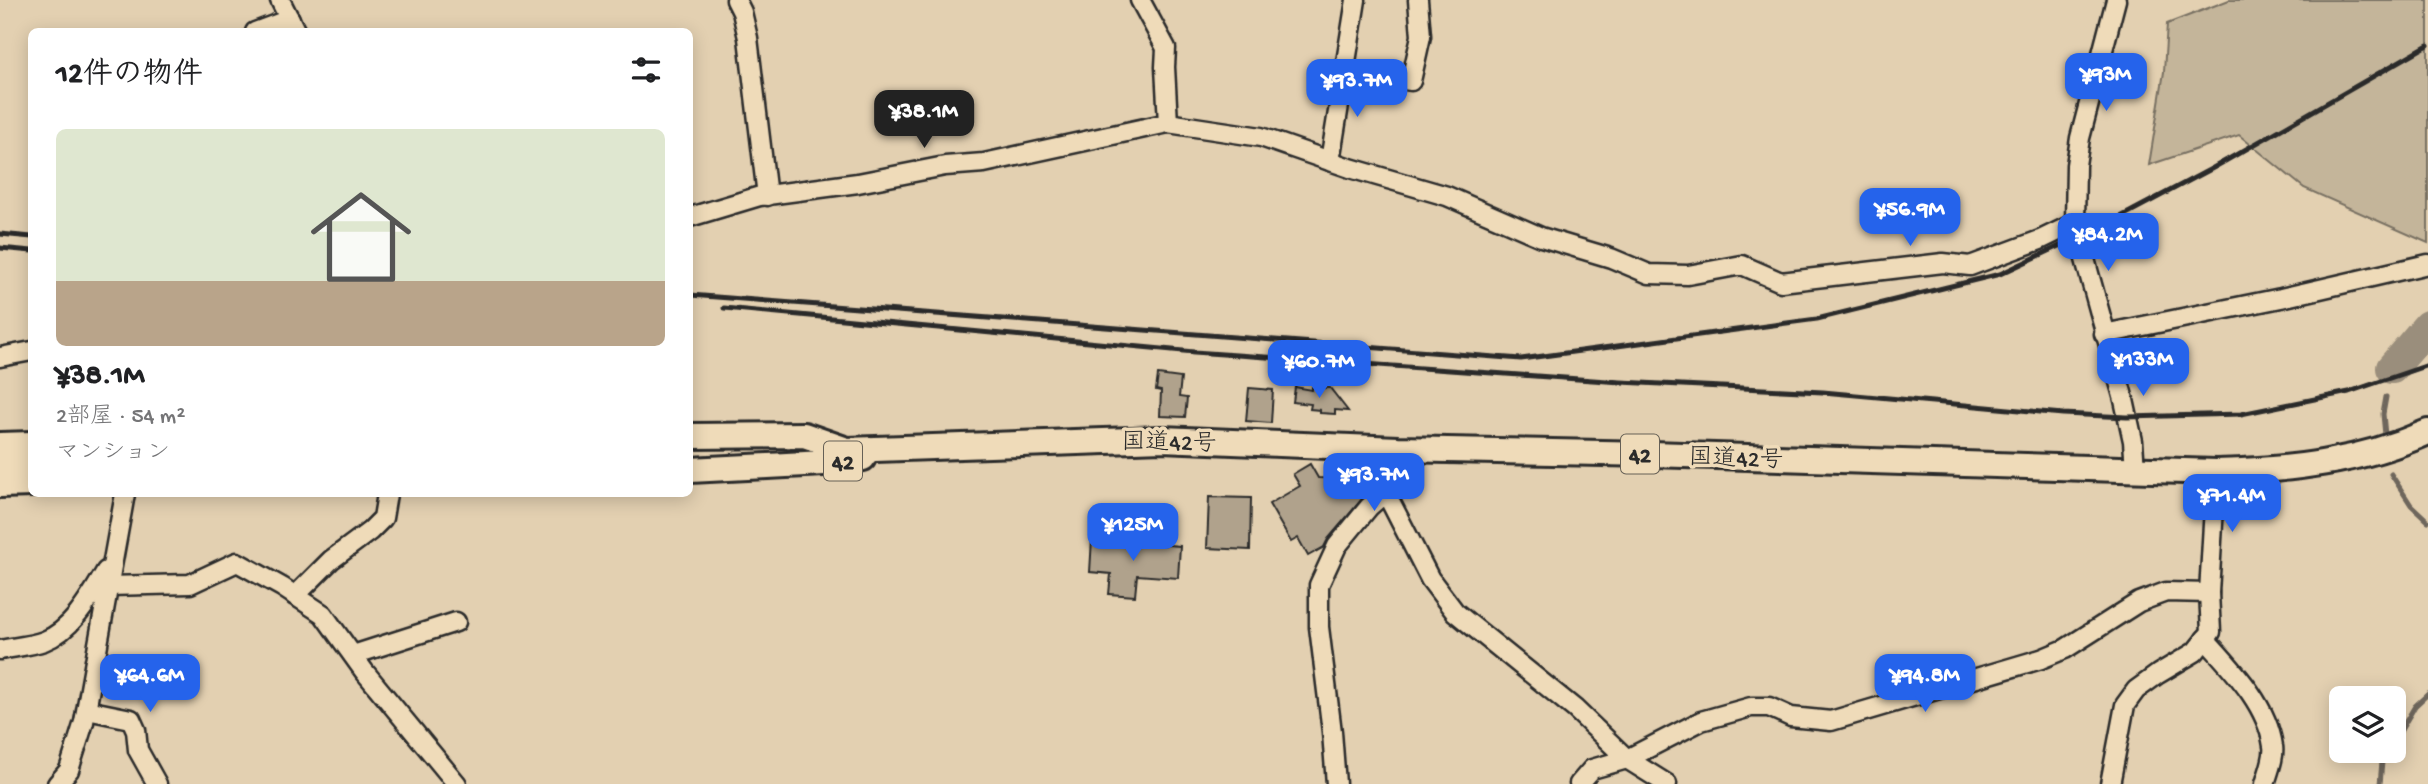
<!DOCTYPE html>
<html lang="ja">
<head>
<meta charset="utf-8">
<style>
  :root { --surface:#fff; --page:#f6f6f6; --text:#202124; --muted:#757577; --line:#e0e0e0; --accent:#2563eb }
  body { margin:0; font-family:"Gochi Hand","Klee One",sans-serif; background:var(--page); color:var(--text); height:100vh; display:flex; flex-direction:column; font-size:26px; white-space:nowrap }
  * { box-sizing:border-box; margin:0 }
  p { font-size:23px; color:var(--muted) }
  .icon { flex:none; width:38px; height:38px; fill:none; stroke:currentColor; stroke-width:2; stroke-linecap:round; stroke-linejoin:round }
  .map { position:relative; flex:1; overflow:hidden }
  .side { position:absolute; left:28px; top:28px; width:665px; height:469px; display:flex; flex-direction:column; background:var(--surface); border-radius:10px; box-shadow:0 4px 18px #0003 }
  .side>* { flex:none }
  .tools { position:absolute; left:2329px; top:686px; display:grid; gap:14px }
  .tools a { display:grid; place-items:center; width:77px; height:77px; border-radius:10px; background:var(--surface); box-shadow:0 4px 18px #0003; font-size:35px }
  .price { position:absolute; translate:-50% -60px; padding:0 16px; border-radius:14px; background:var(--accent); color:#fff; font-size:23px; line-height:46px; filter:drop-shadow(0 2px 4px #0008) }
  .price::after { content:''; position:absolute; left:50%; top:42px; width:21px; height:16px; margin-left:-10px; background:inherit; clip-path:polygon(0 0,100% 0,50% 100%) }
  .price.on { background:#222; color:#fff }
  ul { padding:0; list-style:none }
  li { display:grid; align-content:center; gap:14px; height:371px; padding:0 28px }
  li+li { border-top:2px solid var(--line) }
  li span { display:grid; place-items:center; height:217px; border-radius:10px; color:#555 }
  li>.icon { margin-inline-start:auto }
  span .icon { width:126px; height:126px; fill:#fffc; stroke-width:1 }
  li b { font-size:30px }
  h2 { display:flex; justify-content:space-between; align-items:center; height:84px; padding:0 28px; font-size:30px }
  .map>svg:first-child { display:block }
  .green { fill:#c4b59a; stroke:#787062; stroke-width:2 }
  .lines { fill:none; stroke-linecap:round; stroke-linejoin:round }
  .stream { stroke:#6e665b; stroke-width:5 }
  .river { stroke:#9a8e7b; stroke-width:32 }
  .building { fill:#b0a28c; stroke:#2b2b2b; stroke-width:2 }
  .minor-casing { stroke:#2b2b2b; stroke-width:23 }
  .highway-casing { stroke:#2b2b2b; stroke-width:30 }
  .minor { stroke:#efdbb9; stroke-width:18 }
  .highway { stroke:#efdbb9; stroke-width:24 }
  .rail { stroke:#2b2b2b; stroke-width:5 }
  .labels { text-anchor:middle; stroke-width:7; stroke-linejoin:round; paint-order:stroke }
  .shield { fill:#efdbb9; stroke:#666056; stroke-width:2 }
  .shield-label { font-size:23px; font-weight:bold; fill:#2b2b2b }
  .street-label { font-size:24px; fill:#2b2b2b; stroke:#efdbb9 }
</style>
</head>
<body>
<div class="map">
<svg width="2428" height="784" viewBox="0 0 2428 784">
  <rect width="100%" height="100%" fill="#e3d0b1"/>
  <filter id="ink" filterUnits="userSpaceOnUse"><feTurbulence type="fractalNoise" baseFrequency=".0143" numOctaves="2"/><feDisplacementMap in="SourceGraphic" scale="14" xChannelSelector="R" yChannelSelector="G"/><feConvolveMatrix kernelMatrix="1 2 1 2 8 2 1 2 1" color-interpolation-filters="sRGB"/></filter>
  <g filter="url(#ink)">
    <path class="green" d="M 2229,0 L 2428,0 L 2428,243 L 2304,188 L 2239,135 L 2149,165 L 2164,72 L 2167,24 Z"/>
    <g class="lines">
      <g class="stream">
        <path d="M 2385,435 L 2383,414 L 2386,397"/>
        <path d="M 2391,474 L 2411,505 L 2428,521"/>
        <path d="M 2394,742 L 2415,706 L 2428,694"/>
        <path d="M 2380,784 L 2382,762 L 2389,751"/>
      </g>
      <path class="river" d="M 2392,368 L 2428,326"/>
    </g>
    <g class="building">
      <path d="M 1158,375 L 1181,378 L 1179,397 L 1187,398 L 1185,417 L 1160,416 L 1161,391 L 1156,390 Z"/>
      <path d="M 1295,387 L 1312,390 L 1312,387 L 1330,388 L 1348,411 L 1335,410 L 1335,414 L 1320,413 L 1320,410 L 1310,409 L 1311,404 L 1293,402 Z"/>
      <path d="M 1249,388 L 1273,390 L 1271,423 L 1246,421 Z"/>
      <path d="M 1310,464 L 1318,478 L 1370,479 L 1369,491 L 1328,539 L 1324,547 L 1308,556 L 1298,538 L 1291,542 L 1269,504 L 1300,486 L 1293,474 Z"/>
      <path d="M 1209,497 L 1251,498 L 1250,550 L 1207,548 Z"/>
      <path d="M 1092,539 L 1180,546 L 1178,578 L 1137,575 L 1135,596 L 1109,594 L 1111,574 L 1090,572 Z"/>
    </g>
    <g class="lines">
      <g class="minor-casing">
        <g id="minor">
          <path d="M 280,0 L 296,32"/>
          <path d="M 736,0 L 742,12 L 748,38 L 767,196"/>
          <path d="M 1140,0 L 1166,48 L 1165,67 L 1168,123"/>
          <path d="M 2116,0 L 2080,138 L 2076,165 L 2075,223 L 2124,400 L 2133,441 L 2135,470"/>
          <path d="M 255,32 L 290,19"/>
          <path d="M 1346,71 L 1411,81 L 1421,36 L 1418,0"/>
          <path d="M 1330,161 L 1356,0"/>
          <path d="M 690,217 L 760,196 L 858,183 L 945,166 L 984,163 L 1168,123 L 1261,137 L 1350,168 L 1447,196 L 1541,237 L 1611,258 L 1649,274 L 1688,275 L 1742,265 L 1781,282 L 1943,263 L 1970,266 L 2040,240 L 2075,223"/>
          <path d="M 2104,334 L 2281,298 L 2428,264"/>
          <path d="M 0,357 L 32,351"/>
          <path d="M 1387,491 L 1389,499 L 1430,579 L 1455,612 L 1575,709 L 1627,759 L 1667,784"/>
          <path d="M 108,586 L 190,584 L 237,562 L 282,587 L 323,614 L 364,671 L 457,784"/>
          <path d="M 295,596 L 331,560 L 370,531 L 383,518 L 387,494"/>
          <path d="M 2205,639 C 2232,669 2267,704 2273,746 C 2275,757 2268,773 2265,784"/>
          <path d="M 0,650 C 14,647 30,646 44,641 C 73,630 91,596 106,571"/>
          <path d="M 353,655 L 456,622"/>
          <path d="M 87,710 L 131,719 L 136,730 L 138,750 L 157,784"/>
          <path d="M 57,784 L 69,770 L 84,722 L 125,494"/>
          <path d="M 1336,784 L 1332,732 L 1319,627 L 1319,585 L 1337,546 L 1369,507 L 1387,491 L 1398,469 L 1398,449"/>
          <path d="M 1579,784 L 1592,769 L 1627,759 L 1701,721 L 1751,707 L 1769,707 L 1791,717 L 1831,721 L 2041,659 L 2065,649 L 2139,602 L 2166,592 L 2209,593"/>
          <path d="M 2110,784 L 2125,705 L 2136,690 L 2158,674 L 2195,652 L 2211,632 L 2209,593 L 2216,472"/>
        </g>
      </g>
      <g class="highway-casing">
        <g id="highway">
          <path d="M 690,436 L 804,435 L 847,450 L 1162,439 L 1398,449 L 1651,454 L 2216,472 C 2290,470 2360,462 2428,432"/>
          <path d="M 0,445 L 32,444"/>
          <path d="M 0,467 L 32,466"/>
          <path d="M 690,470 L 824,463 L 863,458"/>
          <path d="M 0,485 L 32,484"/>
        </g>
      </g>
      <use href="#minor" class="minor"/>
      <use href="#highway" class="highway"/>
      <g class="rail">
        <path d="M 0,234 L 32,237"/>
        <path d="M 0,248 L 32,251"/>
        <path d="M 690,295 L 1521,359 L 1817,319 L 2000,274 L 2113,221 L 2213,168 L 2428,45"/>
        <path d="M 724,308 L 1194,352 L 1621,382 L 1823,392 L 2063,414 L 2127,417 L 2241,414 L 2349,392 L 2428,365"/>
      </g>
    </g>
  </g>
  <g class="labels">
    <g class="shield">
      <rect x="1621" y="434.5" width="38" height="39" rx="5"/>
      <rect x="824" y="441.5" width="38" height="39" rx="5"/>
    </g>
    <g class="shield-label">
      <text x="1640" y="462">42</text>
      <text x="843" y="469">42</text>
    </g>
    <g class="street-label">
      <text transform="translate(1169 441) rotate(1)" y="8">国道42号</text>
      <text transform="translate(1736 457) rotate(2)" y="8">国道42号</text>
    </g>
  </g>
</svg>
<div class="tools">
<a><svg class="icon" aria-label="layers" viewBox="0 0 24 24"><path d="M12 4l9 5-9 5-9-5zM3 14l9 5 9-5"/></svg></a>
</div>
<b class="price" style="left:2106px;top:113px">¥93M</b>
<b class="price" style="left:1357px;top:119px">¥93.7M</b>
<b class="price on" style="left:924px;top:150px">¥38.1M</b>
<b class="price" style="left:1910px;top:248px">¥56.9M</b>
<b class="price" style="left:2108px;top:273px">¥84.2M</b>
<b class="price" style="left:2143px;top:398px">¥133M</b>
<b class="price" style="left:1319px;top:400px">¥60.7M</b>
<b class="price" style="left:1374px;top:513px">¥93.7M</b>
<b class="price" style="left:2232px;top:534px">¥71.4M</b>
<b class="price" style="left:1133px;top:563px">¥125M</b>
<b class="price" style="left:150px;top:714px">¥64.6M</b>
<b class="price" style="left:1925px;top:714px">¥94.8M</b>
<section class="side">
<h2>12件の物件<svg class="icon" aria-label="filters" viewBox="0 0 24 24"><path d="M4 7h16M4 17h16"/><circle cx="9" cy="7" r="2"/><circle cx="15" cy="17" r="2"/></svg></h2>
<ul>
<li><span style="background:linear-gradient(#dfe7d0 70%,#b9a48a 0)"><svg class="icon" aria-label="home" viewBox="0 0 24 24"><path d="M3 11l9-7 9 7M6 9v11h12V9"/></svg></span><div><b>¥38.1M</b><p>2部屋 · 54 m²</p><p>マンション</p></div></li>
</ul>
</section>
</div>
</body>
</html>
